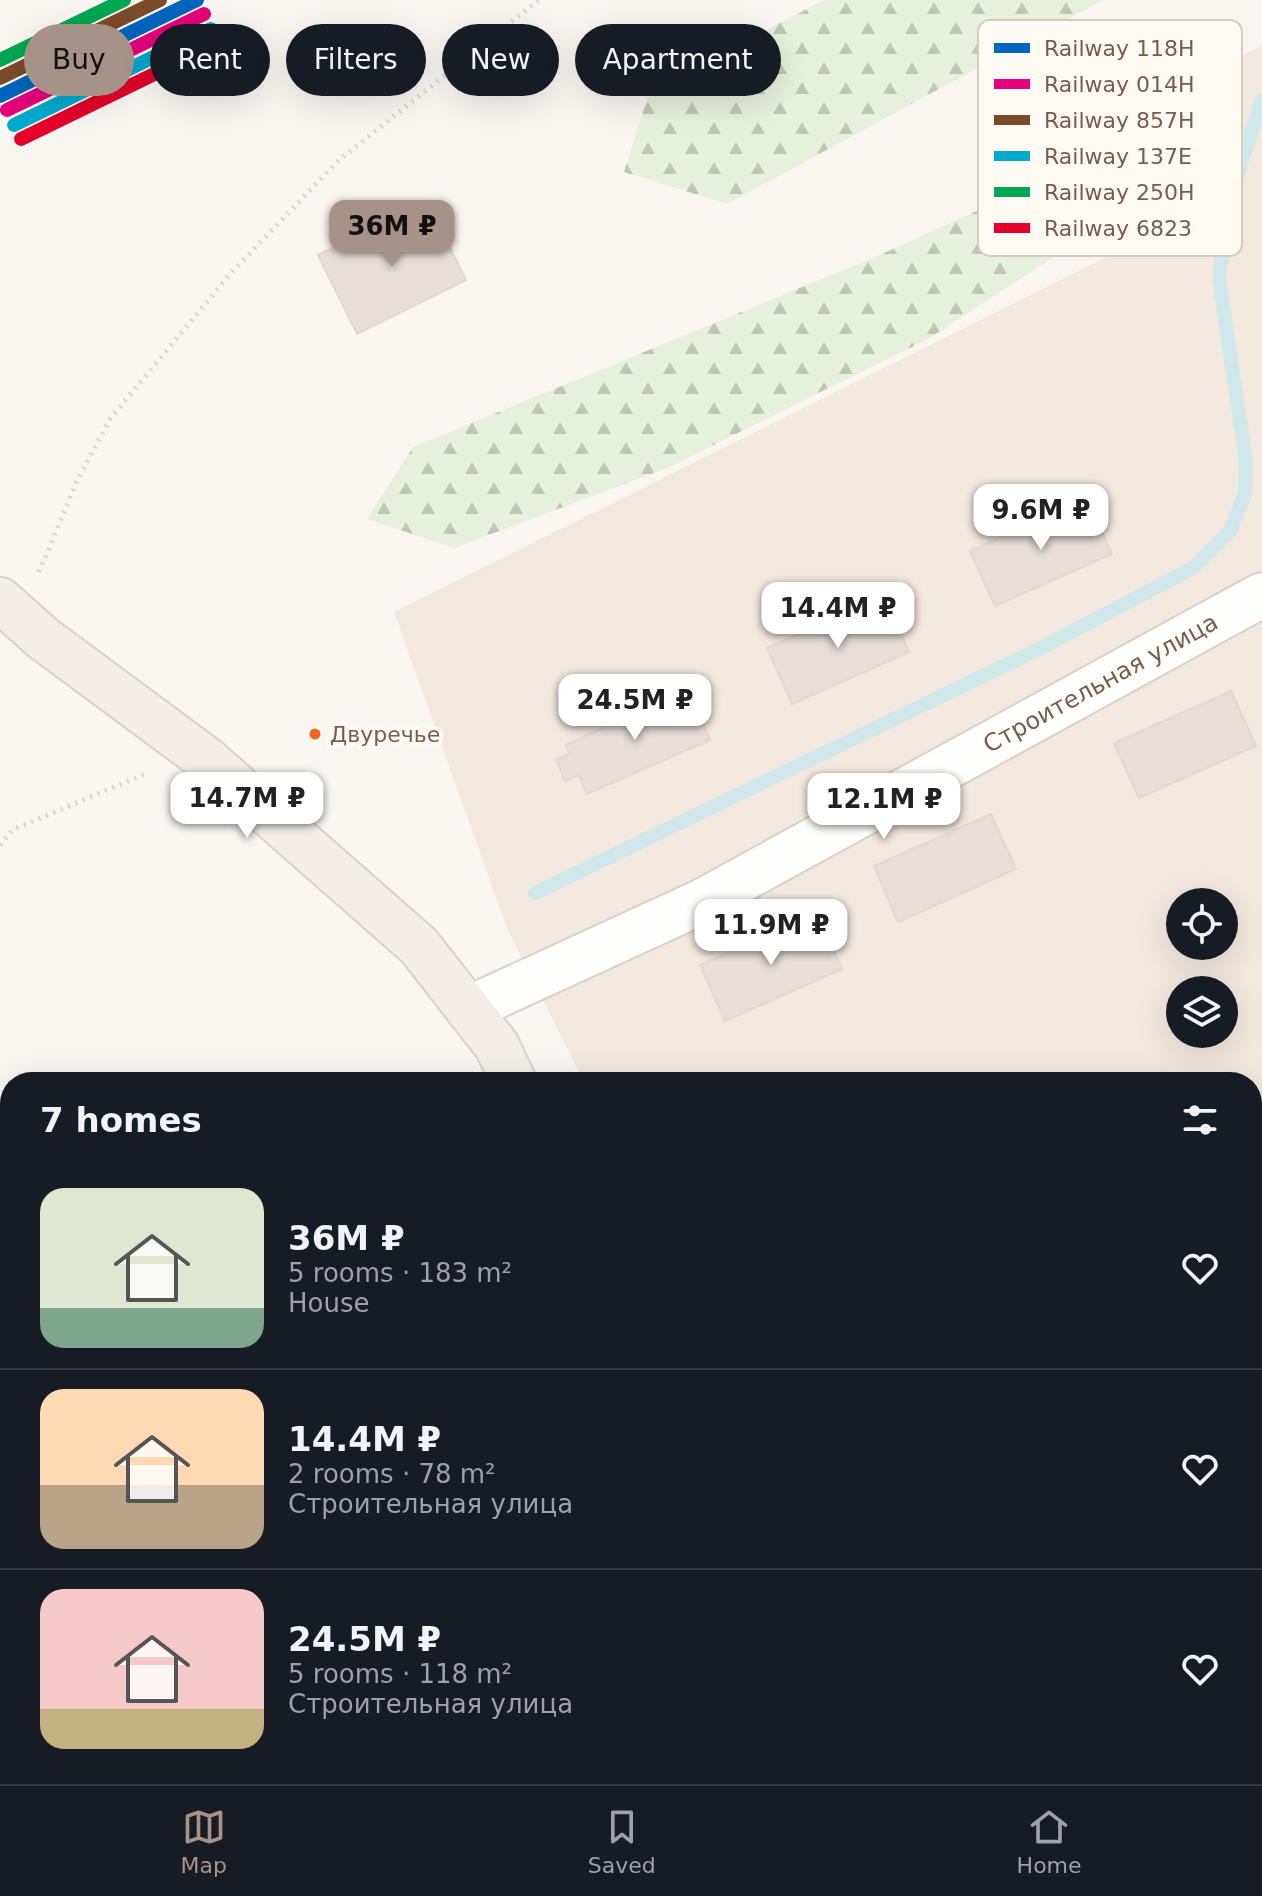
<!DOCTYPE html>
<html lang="en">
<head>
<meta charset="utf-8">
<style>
  :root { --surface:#171b24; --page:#242831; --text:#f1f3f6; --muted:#9ea1a6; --line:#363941; --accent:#a69286 }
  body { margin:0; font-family:"DejaVu Sans",sans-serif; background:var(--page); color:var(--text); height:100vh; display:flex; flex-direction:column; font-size:30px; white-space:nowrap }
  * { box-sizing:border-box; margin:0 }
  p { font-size:26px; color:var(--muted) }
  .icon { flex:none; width:44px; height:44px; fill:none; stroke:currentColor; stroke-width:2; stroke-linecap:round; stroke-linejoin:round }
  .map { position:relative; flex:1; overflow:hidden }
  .side { position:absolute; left:0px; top:1072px; width:1262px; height:712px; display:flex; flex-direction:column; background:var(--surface); border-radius:32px 32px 0 0; box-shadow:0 8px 32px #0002 }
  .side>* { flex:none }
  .hud { position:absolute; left:24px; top:24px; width:800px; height:72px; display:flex; gap:16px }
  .tools { position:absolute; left:1166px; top:888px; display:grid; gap:16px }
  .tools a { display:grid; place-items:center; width:72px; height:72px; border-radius:50%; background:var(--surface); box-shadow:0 8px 32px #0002; font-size:40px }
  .price { position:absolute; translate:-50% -68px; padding:0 18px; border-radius:16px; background:#fff; color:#222; font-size:26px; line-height:52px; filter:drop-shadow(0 2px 4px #0008) }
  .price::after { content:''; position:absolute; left:50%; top:48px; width:24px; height:18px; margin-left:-12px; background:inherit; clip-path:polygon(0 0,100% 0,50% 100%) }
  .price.current { background:var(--accent); color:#111 }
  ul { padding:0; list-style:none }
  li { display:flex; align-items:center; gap:24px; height:200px; padding:0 40px }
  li+li { border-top:2px solid var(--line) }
  li span { display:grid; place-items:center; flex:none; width:224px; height:160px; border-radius:24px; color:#555 }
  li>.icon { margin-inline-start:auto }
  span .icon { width:96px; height:96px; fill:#fffc; stroke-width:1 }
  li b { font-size:34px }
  h2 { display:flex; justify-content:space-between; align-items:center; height:96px; padding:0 40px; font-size:34px }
  .chip { padding:0 28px; border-radius:36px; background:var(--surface); box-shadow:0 8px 32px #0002; font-size:28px; line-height:72px }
  .chip.current { background:var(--accent); color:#111 }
  .dock { display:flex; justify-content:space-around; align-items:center; height:112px; border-top:2px solid var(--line); background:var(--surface); font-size:22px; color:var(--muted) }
  .dock a { display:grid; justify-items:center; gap:4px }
  .dock .current { color:var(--accent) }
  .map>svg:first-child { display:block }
  .residential { fill:#f2e8de; fill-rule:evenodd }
  .forest { fill:url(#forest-firs) }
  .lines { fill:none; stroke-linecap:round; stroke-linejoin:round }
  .stream { stroke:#d0e8ea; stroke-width:14 }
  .building { fill:#e6ded7; stroke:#e2d8d2; stroke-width:2 }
  .minor-casing { stroke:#d7d1cb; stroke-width:48 }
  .major-casing { stroke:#dad1cc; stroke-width:48 }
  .path { stroke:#dcd5d0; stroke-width:5; stroke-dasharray:2 6; stroke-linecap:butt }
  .minor { stroke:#fefefd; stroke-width:44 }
  .major { stroke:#f3eee8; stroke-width:44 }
  .rail-1-casing { stroke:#fffaf3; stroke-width:20 }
  .rail-2-casing { stroke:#fffaf3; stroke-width:20 }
  .rail-3-casing { stroke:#fffaf3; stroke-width:20 }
  .rail-4-casing { stroke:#fffaf3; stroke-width:20 }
  .rail-5-casing { stroke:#fffaf3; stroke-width:20 }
  .rail-6-casing { stroke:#fffaf3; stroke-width:20 }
  .rail-1 { stroke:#0065bd; stroke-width:14 }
  .rail-2 { stroke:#e5007d; stroke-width:14 }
  .rail-3 { stroke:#7a4b2a; stroke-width:14 }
  .rail-4 { stroke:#00a9ce; stroke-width:14 }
  .rail-5 { stroke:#00a651; stroke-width:14 }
  .rail-6 { stroke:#e4002b; stroke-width:14 }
  .bus-dot { fill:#f26522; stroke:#fffaf3; stroke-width:3 }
  .labels { text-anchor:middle; stroke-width:8; stroke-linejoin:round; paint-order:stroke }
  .bus-label { font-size:22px; fill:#7a5c4d; stroke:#fffaf3; text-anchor:start }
  .street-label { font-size:24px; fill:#7a5c4d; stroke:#fffaf3 }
  .key { fill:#fffaf3; stroke:#d7cbc1; stroke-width:2 }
  .key-label { font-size:22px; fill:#7a5c4d }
</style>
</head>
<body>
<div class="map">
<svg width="1262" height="1784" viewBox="0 0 1262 1784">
  <defs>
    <pattern id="forest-firs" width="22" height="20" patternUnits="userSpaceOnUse" patternTransform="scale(2)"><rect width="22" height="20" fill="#e7f0db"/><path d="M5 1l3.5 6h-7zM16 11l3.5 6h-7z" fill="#c0c6b4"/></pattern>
  </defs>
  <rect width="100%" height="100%" fill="#f9f5f0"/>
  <path class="residential" d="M 1262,45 L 1262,1444 L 1252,1450 L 1252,1082 L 584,1082 L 507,928 L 394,612 L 1211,205 L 1220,68 ZM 1180,902 L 1224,902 L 1224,946 L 1180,946 ZM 1180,990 L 1224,990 L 1224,1034 L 1180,1034 Z"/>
  <g class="forest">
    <path d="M 824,0 L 1103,0 L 727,204 L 624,172 L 649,92 Z"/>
    <path d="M 1135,139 L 1173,179 L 928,339 L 667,468 L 454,548 L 367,519 L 413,447 L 873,258 Z"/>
  </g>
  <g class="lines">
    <path class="stream" d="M 535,893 L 1041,648 L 1193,568 L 1230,531 L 1245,494 L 1246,461 L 1219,279 L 1230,198 L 1262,100"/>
  </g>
  <g class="building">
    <path d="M 220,47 L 228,69 L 205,78 L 197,55 Z"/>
    <path d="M 427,201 L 466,280 L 357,334 L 318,255 Z"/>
    <path d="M 1087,499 L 1112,554 L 995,606 L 970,551 Z"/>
    <path d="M 884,596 L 909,652 L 792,704 L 767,648 Z"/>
    <path d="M 688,687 L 710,740 L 587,794 L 579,775 L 565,781 L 556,759 L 569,754 L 566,745 Z"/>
    <path d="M 1231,691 L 1256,746 L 1139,798 L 1114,743 Z"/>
    <path d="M 991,814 L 1016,869 L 898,922 L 874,866 Z"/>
    <path d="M 818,913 L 842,969 L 725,1021 L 700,965 Z"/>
    <path d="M 1252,1277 L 1259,1294 L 1252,1297 Z"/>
  </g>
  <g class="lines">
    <g class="minor-casing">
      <g id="minor">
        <path id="s1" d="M 468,1009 L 701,902 L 1262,595"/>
        <path d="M 1252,1363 L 1262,1357"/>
        <path d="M 657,1774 L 661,1784"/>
        <path d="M 997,1784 L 999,1774"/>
      </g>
    </g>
    <g class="major-casing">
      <g id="major">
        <path d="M 0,600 L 44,639 L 206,759 L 419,946 L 497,1046 L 514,1082"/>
        <path d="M 796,1774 L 800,1784"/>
      </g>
    </g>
    <g class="path">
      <path d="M 39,572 L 77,481 L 110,419 L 230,274 L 339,160 L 539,0"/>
      <path d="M 0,845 L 12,830 L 145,774"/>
      <path d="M 0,1155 L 10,1228"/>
      <path d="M 119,1774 L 122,1784"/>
    </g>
    <use href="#minor" class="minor"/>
    <use href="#major" class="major"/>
    <g class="rail-1-casing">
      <path id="rail-1" d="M 0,96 L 197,0"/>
    </g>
    <g class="rail-2-casing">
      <path id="rail-2" d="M 7,110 L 204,14"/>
    </g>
    <g class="rail-3-casing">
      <path id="rail-3" d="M 0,78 L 160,0"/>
    </g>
    <g class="rail-4-casing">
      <path id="rail-4" d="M 14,125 L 211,29"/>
    </g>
    <g class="rail-5-casing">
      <path id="rail-5" d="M 0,60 L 124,0"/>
    </g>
    <g class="rail-6-casing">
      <path id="rail-6" d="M 21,139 L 218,43"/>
    </g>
    <use href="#rail-1" class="rail-1"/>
    <use href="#rail-2" class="rail-2"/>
    <use href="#rail-3" class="rail-3"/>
    <use href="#rail-4" class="rail-4"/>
    <use href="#rail-5" class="rail-5"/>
    <use href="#rail-6" class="rail-6"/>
  </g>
  <circle class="bus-dot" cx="315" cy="734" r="7"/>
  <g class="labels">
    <g class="bus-label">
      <text x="330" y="742">Двуречье</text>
    </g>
    <g class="street-label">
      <text dy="8" stroke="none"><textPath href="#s1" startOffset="712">Строительная улица</textPath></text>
    </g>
  </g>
  <rect x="978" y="20" width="264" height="236" rx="12" class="key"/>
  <rect x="994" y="43" width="36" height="10" fill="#0065bd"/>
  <rect x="994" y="79" width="36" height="10" fill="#e5007d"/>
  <rect x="994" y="115" width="36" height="10" fill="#7a4b2a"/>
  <rect x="994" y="151" width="36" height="10" fill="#00a9ce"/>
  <rect x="994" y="187" width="36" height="10" fill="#00a651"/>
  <rect x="994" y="223" width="36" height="10" fill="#e4002b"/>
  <g class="key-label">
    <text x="1044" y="56">Railway 118Н</text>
    <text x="1044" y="92">Railway 014Н</text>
    <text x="1044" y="128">Railway 857Н</text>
    <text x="1044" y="164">Railway 137Е</text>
    <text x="1044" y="200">Railway 250Н</text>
    <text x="1044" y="236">Railway 6823</text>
  </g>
</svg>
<div class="tools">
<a><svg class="icon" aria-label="locate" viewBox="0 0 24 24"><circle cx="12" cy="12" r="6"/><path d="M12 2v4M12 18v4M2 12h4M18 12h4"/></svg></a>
<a><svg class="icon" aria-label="layers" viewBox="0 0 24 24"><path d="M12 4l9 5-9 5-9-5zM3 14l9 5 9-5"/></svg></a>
</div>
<b class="price current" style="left:392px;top:268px">36M ₽</b>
<b class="price" style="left:1041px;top:552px">9.6M ₽</b>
<b class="price" style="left:838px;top:650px">14.4M ₽</b>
<b class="price" style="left:635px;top:742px">24.5M ₽</b>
<b class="price" style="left:247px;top:840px">14.7M ₽</b>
<b class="price" style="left:884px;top:841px">12.1M ₽</b>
<b class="price" style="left:771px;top:967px">11.9M ₽</b>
<div class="hud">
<a class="chip current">Buy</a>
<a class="chip">Rent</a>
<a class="chip">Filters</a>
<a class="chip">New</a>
<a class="chip">Apartment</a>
</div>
<section class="side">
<h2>7 homes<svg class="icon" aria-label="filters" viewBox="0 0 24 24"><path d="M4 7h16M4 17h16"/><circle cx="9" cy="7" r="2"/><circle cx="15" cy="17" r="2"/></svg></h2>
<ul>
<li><span style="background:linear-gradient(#dfe7d0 75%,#7fa58c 0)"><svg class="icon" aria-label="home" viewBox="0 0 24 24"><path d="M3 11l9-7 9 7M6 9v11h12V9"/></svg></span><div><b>36M ₽</b><p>5 rooms · 183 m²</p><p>House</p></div><svg class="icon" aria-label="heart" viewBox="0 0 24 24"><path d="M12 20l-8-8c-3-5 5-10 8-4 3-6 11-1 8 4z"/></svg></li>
<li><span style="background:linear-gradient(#ffd9b3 60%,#b9a48a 0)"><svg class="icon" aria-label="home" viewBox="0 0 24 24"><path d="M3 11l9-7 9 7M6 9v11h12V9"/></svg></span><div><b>14.4M ₽</b><p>2 rooms · 78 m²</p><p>Строительная улица</p></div><svg class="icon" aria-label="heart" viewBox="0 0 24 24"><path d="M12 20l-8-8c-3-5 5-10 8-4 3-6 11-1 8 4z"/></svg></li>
<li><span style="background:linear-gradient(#f6c9c9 75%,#c2b280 0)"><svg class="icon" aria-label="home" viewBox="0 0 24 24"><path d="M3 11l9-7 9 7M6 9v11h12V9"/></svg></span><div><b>24.5M ₽</b><p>5 rooms · 118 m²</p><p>Строительная улица</p></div><svg class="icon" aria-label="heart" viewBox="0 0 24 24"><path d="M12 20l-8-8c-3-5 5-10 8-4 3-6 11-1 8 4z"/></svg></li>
</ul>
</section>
</div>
<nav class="dock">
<a class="current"><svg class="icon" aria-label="map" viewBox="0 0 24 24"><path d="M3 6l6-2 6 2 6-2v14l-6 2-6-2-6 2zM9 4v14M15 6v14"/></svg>Map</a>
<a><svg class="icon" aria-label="saved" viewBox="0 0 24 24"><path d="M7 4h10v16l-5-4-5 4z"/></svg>Saved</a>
<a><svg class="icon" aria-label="home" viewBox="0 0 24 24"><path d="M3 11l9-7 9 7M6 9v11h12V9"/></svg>Home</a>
</nav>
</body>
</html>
